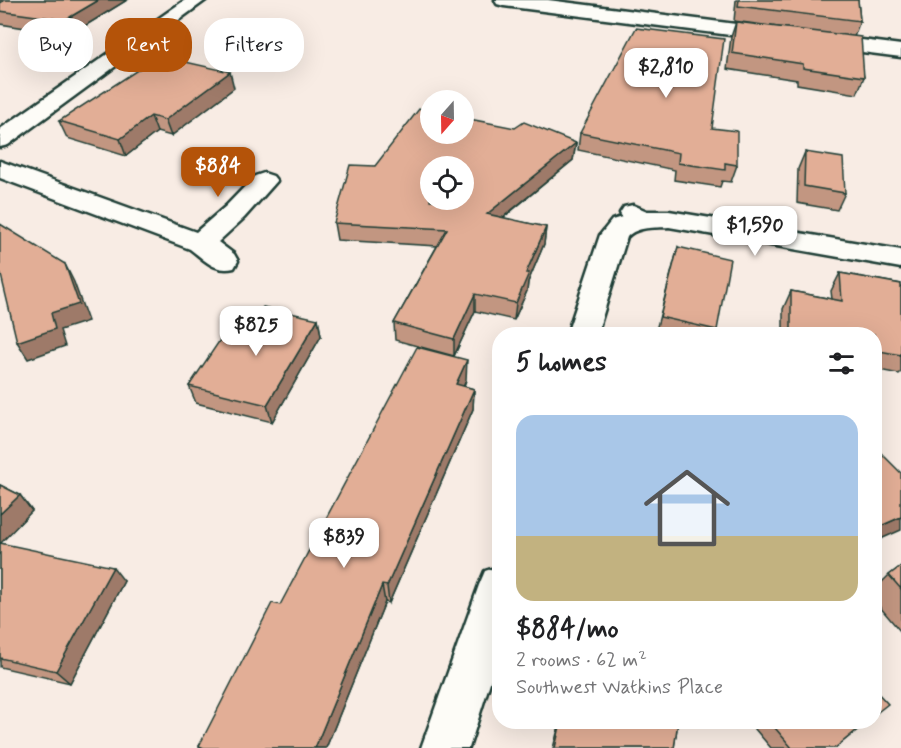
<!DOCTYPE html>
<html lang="en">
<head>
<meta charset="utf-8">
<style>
  :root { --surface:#fff; --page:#f2f2f2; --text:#202124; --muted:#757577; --accent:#b45309 }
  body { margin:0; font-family:Mynerve,sans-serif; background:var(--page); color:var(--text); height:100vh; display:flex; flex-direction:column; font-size:22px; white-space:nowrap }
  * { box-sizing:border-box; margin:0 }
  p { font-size:20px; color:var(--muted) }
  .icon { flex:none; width:33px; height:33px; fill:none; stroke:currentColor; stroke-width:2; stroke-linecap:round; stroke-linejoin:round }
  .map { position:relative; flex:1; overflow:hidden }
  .panel { position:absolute; left:492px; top:327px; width:390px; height:402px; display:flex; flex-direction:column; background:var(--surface); border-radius:24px; box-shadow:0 6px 24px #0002 }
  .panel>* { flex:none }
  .guide { position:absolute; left:18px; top:18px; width:384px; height:54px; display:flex; gap:12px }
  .needle { width:39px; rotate:200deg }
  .buttons { position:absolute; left:420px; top:90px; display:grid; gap:12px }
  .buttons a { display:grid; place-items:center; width:54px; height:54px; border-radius:50%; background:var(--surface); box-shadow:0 6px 24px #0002; font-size:30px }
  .price { position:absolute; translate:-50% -51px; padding:0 14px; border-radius:12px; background:#fff; color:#222; font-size:20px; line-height:39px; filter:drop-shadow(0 2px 3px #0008) }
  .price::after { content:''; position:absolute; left:50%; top:36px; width:18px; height:14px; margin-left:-9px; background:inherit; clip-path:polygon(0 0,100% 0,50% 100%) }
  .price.selected { background:var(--accent); color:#fff }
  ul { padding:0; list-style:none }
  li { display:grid; align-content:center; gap:12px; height:318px; padding:0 24px }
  li span { display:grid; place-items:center; height:186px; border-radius:18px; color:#555 }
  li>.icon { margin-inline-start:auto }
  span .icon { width:108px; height:108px; fill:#fffc; stroke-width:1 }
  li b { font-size:26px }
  h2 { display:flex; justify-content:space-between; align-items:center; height:72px; padding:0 24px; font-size:26px }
  .pill { padding:0 21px; border-radius:24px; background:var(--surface); box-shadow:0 6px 24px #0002; font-size:21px; line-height:54px }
  .pill.selected { background:var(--accent); color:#fff }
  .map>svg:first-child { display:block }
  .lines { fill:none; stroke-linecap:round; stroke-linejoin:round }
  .minor-casing { stroke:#1f3d34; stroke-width:5 }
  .minor { fill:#fdfcf7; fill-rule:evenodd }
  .wall { fill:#c29681; stroke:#1f3d34; stroke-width:1.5 }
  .shaded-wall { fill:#9e7a69; stroke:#1f3d34; stroke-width:1.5 }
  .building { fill:#e2ae96; stroke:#1f3d34; stroke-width:1.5; fill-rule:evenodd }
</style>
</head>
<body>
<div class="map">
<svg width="901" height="748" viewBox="0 0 901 748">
  <rect width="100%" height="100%" fill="#f8ece4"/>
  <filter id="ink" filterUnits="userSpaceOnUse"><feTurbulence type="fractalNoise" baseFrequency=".0167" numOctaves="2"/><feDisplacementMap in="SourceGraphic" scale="12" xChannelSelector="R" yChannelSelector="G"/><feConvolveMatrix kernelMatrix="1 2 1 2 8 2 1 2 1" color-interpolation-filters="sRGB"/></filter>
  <g filter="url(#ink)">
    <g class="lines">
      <g class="minor-casing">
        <g id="minor">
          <path d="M 185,0 L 206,0 L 8,145 L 0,147 L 0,129 Z"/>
          <path d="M 495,0 L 548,0 L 901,45 L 901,57 L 504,6 L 497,4 Z"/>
          <path d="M 0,161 L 196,232 L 226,206 L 255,176 L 264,173 L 273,176 L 277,181 L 244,218 L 218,242 L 234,254 L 238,261 L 234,268 C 215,273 205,260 190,249 L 0,178 Z"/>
          <path d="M 633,205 L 647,211 L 669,211 L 901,250 L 901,268 L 669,227 C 655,228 637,226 627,237 L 597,334 L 567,334 L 600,235 L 612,220 L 622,217 L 620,213 L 624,207 Z"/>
          <path d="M 500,566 L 500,651 L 469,748 L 421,748 L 479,585 L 485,571 Z"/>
        </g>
      </g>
      <use href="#minor" class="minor"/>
    </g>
    <g class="wall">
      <path d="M 0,0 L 127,0 L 70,35 L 0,24 Z"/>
      <path d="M 736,0 L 858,0 L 860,21 L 854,37 L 864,77 L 857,94 L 797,84 L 797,80 L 727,69 L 731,37 L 736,22 L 800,30 L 734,21 Z"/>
      <path d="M 234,88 L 171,136 L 157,132 L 126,156 L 67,138 L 59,121 Z"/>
      <path d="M 712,128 L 737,165 L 731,182 L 722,181 L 720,187 L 674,180 L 675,170 L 578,150 L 580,133 Z"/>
      <path d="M 576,143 L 573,160 L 503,218 L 546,227 L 544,244 L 528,282 L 527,291 L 514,320 L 475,311 L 454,356 L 395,340 L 394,323 L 437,246 L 337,240 L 334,223 L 375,166 Z"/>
      <path d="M 805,152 L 845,193 L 837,210 L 797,203 L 798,169 Z"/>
      <path d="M 678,247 L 717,330 L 715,334 L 655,334 Z"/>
      <path d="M 840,273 L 901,284 L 901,372 L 899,374 L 874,369 L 874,334 L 783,334 L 783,309 L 791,291 L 832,299 L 831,291 Z"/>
      <path d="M 318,319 L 321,336 L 272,422 L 196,403 L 189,386 L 242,338 Z"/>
      <path d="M 466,380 L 464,386 L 474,389 L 473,409 L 389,603 L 385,602 L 326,748 L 201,748 L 199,746 Z"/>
      <path d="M 0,485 L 20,495 L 32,511 L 0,543 L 124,581 L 70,683 L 0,667 Z"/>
      <path d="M 901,566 L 901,630 L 900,631 L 874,600 L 874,590 L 889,575 Z"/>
      <path d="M 560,722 L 678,722 L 674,748 L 553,748 Z"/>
      <path d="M 749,722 L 867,722 L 835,748 L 771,748 Z"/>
    </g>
    <g class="shaded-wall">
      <path d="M 99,0 L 127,0 L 70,35 L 65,20 Z"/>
      <path d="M 230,72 L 234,88 L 171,136 L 165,120 Z"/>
      <path d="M 151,116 L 157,132 L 126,156 L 120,139 Z"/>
      <path d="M 576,143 L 573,160 L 486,231 L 487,214 Z"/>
      <path d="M 546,227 L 544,244 L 528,282 L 527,291 L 514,320 L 516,303 L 526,273 Z"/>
      <path d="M 65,264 L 74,282 L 88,321 L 60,330 L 65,346 L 28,359 L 17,342 L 51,313 Z"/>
      <path d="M 475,294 L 475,311 L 454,356 L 454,339 Z"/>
      <path d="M 318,319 L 321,336 L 272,422 L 267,405 Z"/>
      <path d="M 467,360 L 466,380 L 456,404 L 456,384 Z"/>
      <path d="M 474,389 L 473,409 L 389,603 L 387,586 Z"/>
      <path d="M 20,495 L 32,511 L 0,544 L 0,514 Z"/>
      <path d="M 901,517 L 901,530 L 874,542 L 874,529 Z"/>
      <path d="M 113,567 L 124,581 L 70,683 L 56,671 Z"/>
      <path d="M 382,585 L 385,602 L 326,748 L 315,748 Z"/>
    </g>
    <g class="building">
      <path d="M 5,0 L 99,0 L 65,20 L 0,11 L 0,3 Z"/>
      <path d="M 739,0 L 858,0 L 860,21 L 738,6 Z"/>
      <path d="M 736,22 L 861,37 L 864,77 L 803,68 L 803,64 L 732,53 Z"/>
      <path d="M 636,28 L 724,39 L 712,128 L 737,131 L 737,165 L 725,163 L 725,170 L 678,163 L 679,153 L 580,133 Z"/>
      <path d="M 159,56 L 230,72 L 165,120 L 151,116 L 120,139 L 59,121 Z"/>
      <path d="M 419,109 L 430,112 L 430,134 L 464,134 L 464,118 L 515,128 L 524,122 L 576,143 L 487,214 L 546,227 L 526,273 L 529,273 L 516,303 L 475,294 L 454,339 L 394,323 L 447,229 L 334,223 L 350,165 L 375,166 ZM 430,166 L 464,166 L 464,200 L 430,200 Z"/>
      <path d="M 805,152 L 843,158 L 845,193 L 804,186 Z"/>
      <path d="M 0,224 L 65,264 L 79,304 L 51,313 L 55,329 L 17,342 L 0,271 Z"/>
      <path d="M 678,247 L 730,259 L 717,330 L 660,317 Z"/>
      <path d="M 840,273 L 901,284 L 901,355 L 874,350 L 874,334 L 797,334 L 791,333 L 791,291 L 842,301 Z"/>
      <path d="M 263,307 L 318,319 L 267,405 L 189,386 L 224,334 L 242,338 Z"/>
      <path d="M 417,347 L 467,360 L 456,384 L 474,389 L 387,586 L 382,585 L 315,748 L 204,748 L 199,746 L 272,603 L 280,605 Z"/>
      <path d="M 878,450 L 901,473 L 901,517 L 874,529 L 874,451 Z"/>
      <path d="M 0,485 L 20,495 L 0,514 Z"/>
      <path d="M 0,543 L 113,567 L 56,671 L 0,658 Z"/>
      <path d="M 901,566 L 901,589 L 889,575 Z"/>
      <path d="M 874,689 L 888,704 L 874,715 Z"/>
      <path d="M 561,722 L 678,722 L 674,748 L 555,748 Z"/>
      <path d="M 770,722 L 867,722 L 835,748 L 792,748 Z"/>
    </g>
  </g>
</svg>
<div class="buttons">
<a><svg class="needle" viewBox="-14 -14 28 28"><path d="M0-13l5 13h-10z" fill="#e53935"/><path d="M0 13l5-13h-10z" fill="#757577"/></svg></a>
<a><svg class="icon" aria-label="locate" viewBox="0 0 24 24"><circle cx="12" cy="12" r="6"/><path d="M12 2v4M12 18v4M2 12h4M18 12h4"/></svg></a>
</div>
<b class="price" style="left:666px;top:99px">$2,810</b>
<b class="price selected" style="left:218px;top:198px">$884</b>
<b class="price" style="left:755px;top:257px">$1,590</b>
<b class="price" style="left:256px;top:357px">$825</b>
<b class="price" style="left:344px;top:569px">$839</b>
<div class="guide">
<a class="pill">Buy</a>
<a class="pill selected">Rent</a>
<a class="pill">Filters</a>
</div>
<section class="panel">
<h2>5 homes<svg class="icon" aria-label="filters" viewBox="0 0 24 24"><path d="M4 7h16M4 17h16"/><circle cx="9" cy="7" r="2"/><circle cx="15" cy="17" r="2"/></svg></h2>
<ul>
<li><span style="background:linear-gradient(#a9c7e8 65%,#c2b280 0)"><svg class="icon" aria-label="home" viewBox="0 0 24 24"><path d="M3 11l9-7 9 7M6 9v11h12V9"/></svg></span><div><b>$884/mo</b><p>2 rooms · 62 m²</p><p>Southwest Watkins Place</p></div></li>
</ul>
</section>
</div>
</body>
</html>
